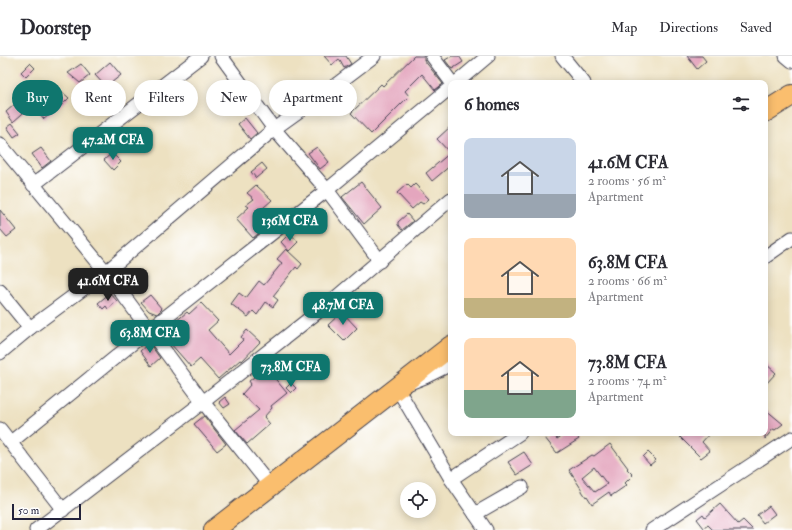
<!DOCTYPE html>
<html lang="en">
<head>
<meta charset="utf-8">
<style>
  :root { --surface:#fff; --page:#f2f2f3; --text:#2b2b33; --muted:#7c7c81; --line:#e1e1e2; --accent:#0f766e }
  body { margin:0; font-family:"IM FELL Double Pica",serif; background:var(--page); color:var(--text); height:100vh; display:flex; flex-direction:column; font-size:15px; white-space:nowrap }
  * { box-sizing:border-box; margin:0 }
  p { font-size:13px; color:var(--muted) }
  .icon { flex:none; width:22px; height:22px; fill:none; stroke:currentColor; stroke-width:2; stroke-linecap:round; stroke-linejoin:round }
  .map { position:relative; flex:1; overflow:hidden }
  .side { position:absolute; left:448px; top:24px; width:320px; height:356px; display:flex; flex-direction:column; background:var(--surface); border-radius:8px; box-shadow:0 2px 10px #0003 }
  .side>* { flex:none }
  .top-card { position:absolute; left:12px; top:24px; width:376px; height:36px; display:flex; gap:8px }
  .tools { position:absolute; left:400px; top:426px; display:grid; gap:8px }
  .tools a { display:grid; place-items:center; width:36px; height:36px; border-radius:50%; background:var(--surface); box-shadow:0 2px 10px #0003; font-size:20px }
  .scale { position:absolute; left:12px; bottom:10px; width:69px; box-sizing:border-box; padding-left:4px; border:2px solid #22223b; border-top:0; font-size:11px; line-height:14px; white-space:nowrap; color:#22223b; -webkit-text-stroke:3px #fff; paint-order:stroke }
  .price { position:absolute; translate:-50% -34px; padding:0 9px; border-radius:8px; background:var(--accent); color:#fff; font-size:13px; line-height:26px; filter:drop-shadow(0 1px 2px #0008) }
  .price::after { content:''; position:absolute; left:50%; top:24px; width:12px; height:9px; margin-left:-6px; background:inherit; clip-path:polygon(0 0,100% 0,50% 100%) }
  .price.selected { background:#222; color:#fff }
  ul { padding:0; list-style:none }
  li { display:flex; align-items:center; gap:12px; height:100px; padding:0 16px }
  li span { display:grid; place-items:center; flex:none; width:112px; height:80px; border-radius:8px; color:#555 }
  li>.icon { margin-inline-start:auto }
  span .icon { width:48px; height:48px; fill:#fffc; stroke-width:1 }
  li b { font-size:17px }
  h2 { display:flex; justify-content:space-between; align-items:center; height:48px; padding:0 16px; font-size:17px }
  .chip { padding:0 14px; border-radius:18px; background:var(--surface); box-shadow:0 2px 10px #0003; font-size:14px; line-height:36px }
  .chip.selected { background:var(--accent); color:#fff }
  header { display:flex; align-items:center; gap:24px; box-sizing:border-box; height:56px; padding:0 20px; background:var(--surface); border-bottom:1px solid var(--line) }
  header strong { font-size:19px }
  nav { display:flex; gap:22px; margin-inline-start:auto; font-size:14px }
  .map>svg:first-child { display:block }
  .building { fill:#e4a6be; fill-rule:evenodd }
  .lines { fill:none; stroke-linecap:round; stroke-linejoin:round }
  .minor-casing { stroke:#403f4f; stroke-width:15 }
  .highway-casing { stroke:#403f4f; stroke-width:22 }
  .minor { stroke:#fff; stroke-width:13 }
  .highway { stroke:#fabe6e; stroke-width:20 }
</style>
</head>
<body>
<header>
<strong>Doorstep</strong>
<nav><a>Map</a><a>Directions</a><a>Saved</a></nav>
</header>
<div class="map">
<svg width="792" height="474" viewBox="0 0 792 474">
  <rect width="100%" height="100%" fill="#fff"/>
  <filter id="ink" filterUnits="userSpaceOnUse"><feTurbulence type="fractalNoise" baseFrequency=".025" numOctaves="2"/><feDisplacementMap in="SourceGraphic" scale="8" xChannelSelector="R" yChannelSelector="G"/><feConvolveMatrix kernelMatrix="1 2 1 2 8 2 1 2 1" color-interpolation-filters="sRGB"/></filter>
  <filter id="wash" filterUnits="userSpaceOnUse"><feTurbulence type="fractalNoise" baseFrequency=".012" numOctaves="4" result="noise"/><feDisplacementMap in="SourceGraphic" scale="16" xChannelSelector="R" yChannelSelector="G"/><feGaussianBlur stdDeviation="0.9" result="paint"/><feColorMatrix in="noise" values="0 0 0 0 0 0 0 0 0 0 0 0 0 0 0 0 0 1.4 0 .05"/><feComposite in="paint" operator="in"/></filter>
  <g filter="url(#wash)">
    <rect width="100%" height="100%" fill="#ede1c1"/>
    <g id="blocks">
      <g class="building">
        <path d="M 324,0 L 346,0 L 351,8 L 344,12 L 339,3 L 332,9 Z"/>
        <path d="M 414,0 L 424,0 L 424,4 L 443,28 L 435,34 L 422,18 L 405,35 L 409,40 L 371,78 L 351,57 L 381,28 L 383,30 Z"/>
        <path d="M 452,0 L 459,0 L 463,6 L 452,13 L 445,4 Z"/>
        <path d="M 687,0 L 702,0 L 706,5 L 697,13 Z"/>
        <path d="M 110,6 L 121,19 L 106,31 L 95,19 Z"/>
        <path d="M 30,7 L 35,12 L 26,21 L 21,16 Z"/>
        <path d="M 81,8 L 90,19 L 80,27 L 68,17 Z"/>
        <path d="M 60,34 L 69,42 L 60,51 L 44,63 L 32,48 L 40,41 L 43,45 L 50,40 L 51,41 Z"/>
        <path d="M 23,41 L 31,50 L 13,66 L 6,56 Z"/>
        <path d="M 245,62 L 257,77 L 250,83 L 238,68 Z"/>
        <path d="M 12,67 L 20,77 L 14,81 L 7,71 Z"/>
        <path d="M 451,70 L 451,109 L 432,125 L 426,117 L 450,97 L 437,83 Z"/>
        <path d="M 317,91 L 329,106 L 320,113 L 308,97 Z"/>
        <path d="M 41,92 L 51,105 L 42,112 L 32,98 Z"/>
        <path d="M 112,97 L 121,106 L 113,114 L 104,104 Z"/>
        <path d="M 262,107 L 267,113 L 256,122 L 251,116 Z"/>
        <path d="M 361,126 L 382,152 L 364,168 L 342,141 Z"/>
        <path d="M 407,128 L 411,132 L 415,128 L 429,143 L 423,148 L 420,146 L 412,153 L 397,137 Z"/>
        <path d="M 256,129 L 272,144 L 263,152 L 274,165 L 253,182 L 236,163 L 249,151 L 246,149 L 254,143 L 247,137 Z"/>
        <path d="M 0,154 L 16,174 L 7,181 L 0,173 Z"/>
        <path d="M 407,158 L 413,165 L 402,174 L 398,169 L 398,166 Z"/>
        <path d="M 290,177 L 298,186 L 289,195 L 281,186 Z"/>
        <path d="M 286,193 L 302,208 L 298,213 L 296,211 L 273,240 L 278,244 L 273,251 L 266,246 L 257,259 L 253,255 L 248,261 L 231,248 L 239,237 L 246,242 L 259,225 L 264,229 L 282,207 L 277,203 Z"/>
        <path d="M 110,237 L 117,245 L 108,253 L 106,250 L 103,253 L 98,247 Z"/>
        <path d="M 150,239 L 162,253 L 157,258 L 149,255 L 141,246 Z"/>
        <path d="M 201,247 L 218,265 L 208,274 L 229,298 L 243,284 L 241,281 L 247,274 L 260,286 L 242,305 L 240,304 L 218,323 L 200,303 L 191,311 L 163,279 L 163,276 L 187,256 L 189,258 Z"/>
        <path d="M 342,256 L 357,272 L 344,285 L 328,269 Z"/>
        <path d="M 149,287 L 160,302 L 151,310 L 140,295 Z"/>
        <path d="M 765,307 L 776,317 L 765,329 Z"/>
        <path d="M 267,311 L 273,319 L 272,319 L 287,337 L 271,350 L 272,352 L 264,361 L 270,368 L 247,388 L 235,374 L 259,354 L 242,338 L 251,328 L 249,325 Z"/>
        <path d="M 291,327 L 296,332 L 291,337 L 286,332 Z"/>
        <path d="M 225,341 L 230,348 L 224,352 L 219,346 Z"/>
        <path d="M 765,353 L 783,368 L 775,374 L 773,373 L 765,383 Z"/>
        <path d="M 204,360 L 226,388 L 217,395 L 194,368 Z"/>
        <path d="M 552,377 L 557,383 L 566,377 L 575,377 L 579,383 L 557,397 L 545,382 Z"/>
        <path d="M 684,377 L 710,377 L 702,386 L 710,395 L 701,402 L 680,381 Z"/>
        <path d="M 610,388 L 628,412 L 627,413 L 633,419 L 625,427 L 627,429 L 611,440 L 609,436 L 592,448 L 587,440 L 586,441 L 582,435 L 582,434 L 569,414 L 592,399 L 594,400 ZM 594,411 L 607,428 L 595,436 L 582,421 Z"/>
        <path d="M 524,396 L 533,409 L 517,419 L 508,406 Z"/>
        <path d="M 648,396 L 656,404 L 650,409 L 643,401 Z"/>
        <path d="M 720,448 L 738,468 L 743,464 L 753,474 L 713,474 L 708,469 L 704,472 L 697,463 L 703,458 L 705,461 Z"/>
        <path d="M 769,450 L 775,458 L 763,467 L 757,459 Z"/>
      </g>
    </g>
  </g>
  <g filter="url(#ink)">
    <use href="#blocks" fill-opacity="0" stroke="#403f4f" stroke-width="1"/>
    <g class="lines">
      <g class="minor-casing">
        <g id="minor">
          <path d="M 221,0 L 274,73 L 327,134 L 380,205"/>
          <path d="M 432,0 L 452,27"/>
          <path d="M 562,0 L 584,27"/>
          <path d="M 786,0 L 792,5"/>
          <path d="M 456,27 L 488,0"/>
          <path d="M 0,88 L 106,216 L 203,346 L 271,431"/>
          <path d="M 33,129 L 201,0"/>
          <path d="M 765,201 L 792,182"/>
          <path d="M 0,235 L 30,272"/>
          <path d="M 0,297 L 30,272 L 106,216 L 274,73 L 341,25 L 374,0"/>
          <path d="M 451,308 L 425,321 L 397,332 L 451,423 L 486,474"/>
          <path d="M 0,373 L 63,454"/>
          <path d="M 11,386 L 149,274 L 327,134 L 451,31"/>
          <path d="M 451,423 L 520,377"/>
          <path d="M 475,458 L 522,431"/>
          <path d="M 36,474 L 203,346 L 333,244 L 451,143"/>
          <path d="M 652,474 L 792,382"/>
        </g>
      </g>
      <g class="highway-casing">
        <g id="highway">
          <path d="M 765,56 L 792,39"/>
          <path d="M 214,474 L 451,290"/>
        </g>
      </g>
      <use href="#minor" class="minor"/>
      <use href="#highway" class="highway"/>
    </g>
  </g>
</svg>
<div class="tools">
<a><svg class="icon" aria-label="locate" viewBox="0 0 24 24"><circle cx="12" cy="12" r="6"/><path d="M12 2v4M12 18v4M2 12h4M18 12h4"/></svg></a>
</div>
<div class="scale">50 m</div>
<b class="price" style="left:113px;top:105px">47.2M CFA</b>
<b class="price" style="left:290px;top:186px">136M CFA</b>
<b class="price selected" style="left:108px;top:246px">41.6M CFA</b>
<b class="price" style="left:343px;top:270px">48.7M CFA</b>
<b class="price" style="left:150px;top:298px">63.8M CFA</b>
<b class="price" style="left:291px;top:332px">73.8M CFA</b>
<div class="top-card">
<a class="chip selected">Buy</a>
<a class="chip">Rent</a>
<a class="chip">Filters</a>
<a class="chip">New</a>
<a class="chip">Apartment</a>
</div>
<section class="side">
<h2>6 homes<svg class="icon" aria-label="filters" viewBox="0 0 24 24"><path d="M4 7h16M4 17h16"/><circle cx="9" cy="7" r="2"/><circle cx="15" cy="17" r="2"/></svg></h2>
<ul>
<li><span style="background:linear-gradient(#c9d6e8 70%,#9aa5b1 0)"><svg class="icon" aria-label="home" viewBox="0 0 24 24"><path d="M3 11l9-7 9 7M6 9v11h12V9"/></svg></span><div><b>41.6M CFA</b><p>2 rooms · 56 m²</p><p>Apartment</p></div></li>
<li><span style="background:linear-gradient(#ffd9b3 75%,#c2b280 0)"><svg class="icon" aria-label="home" viewBox="0 0 24 24"><path d="M3 11l9-7 9 7M6 9v11h12V9"/></svg></span><div><b>63.8M CFA</b><p>2 rooms · 66 m²</p><p>Apartment</p></div></li>
<li><span style="background:linear-gradient(#ffd9b3 65%,#7fa58c 0)"><svg class="icon" aria-label="home" viewBox="0 0 24 24"><path d="M3 11l9-7 9 7M6 9v11h12V9"/></svg></span><div><b>73.8M CFA</b><p>2 rooms · 74 m²</p><p>Apartment</p></div></li>
</ul>
</section>
</div>
</body>
</html>
